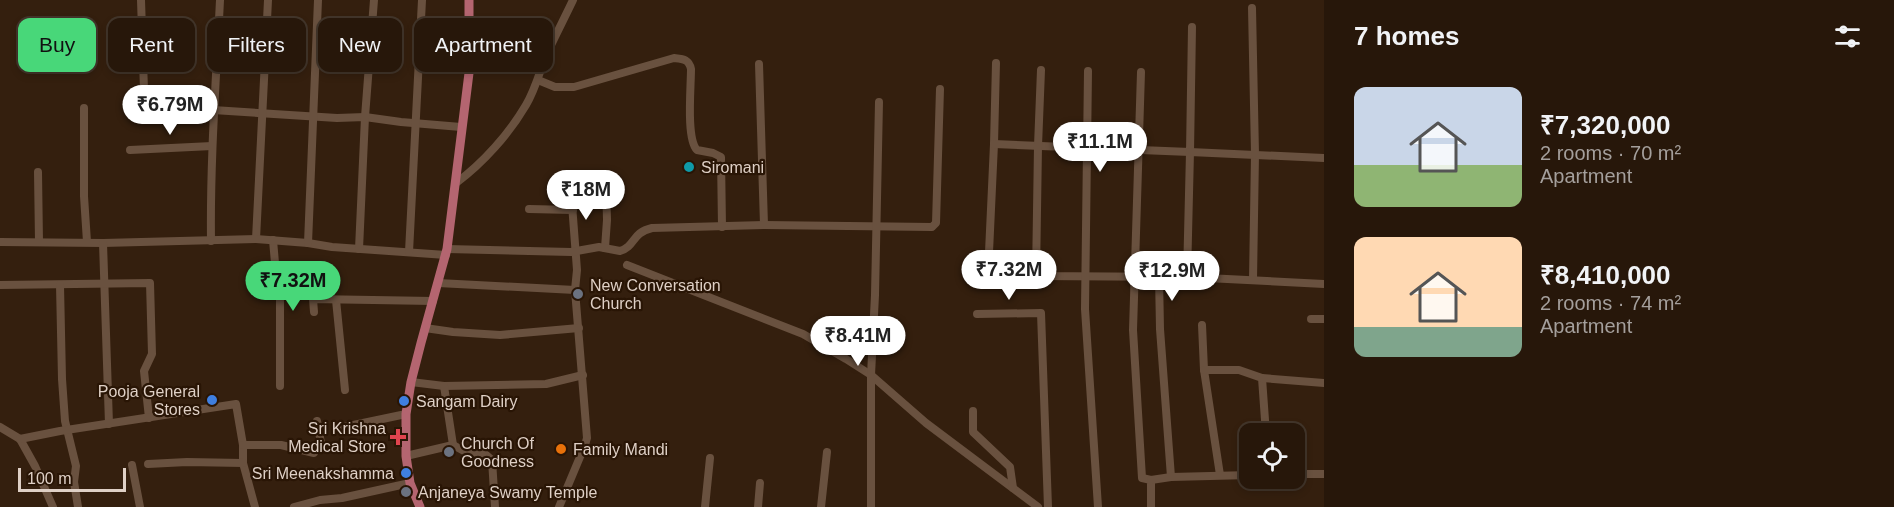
<!DOCTYPE html>
<html lang="en">
<head>
<meta charset="utf-8">
<style>
  :root { --surface:#27170a; --page:#2f2013; --text:#f1f3f6; --muted:#a49f9c; --line:#43362b; --accent:#48d779 }
  body { margin:0; font-family:Arial,sans-serif; background:var(--page); color:var(--text); height:100vh; display:flex; flex-direction:column; font-size:22px; white-space:nowrap }
  * { box-sizing:border-box; margin:0 }
  p { font-size:20px; color:var(--muted) }
  .icon { flex:none; width:33px; height:33px; fill:none; stroke:currentColor; stroke-width:2; stroke-linecap:round; stroke-linejoin:round }
  .map { position:relative; flex:1; overflow:hidden }
  .details { display:flex; flex-direction:column; background:var(--surface); width:570px }
  .details>* { flex:none }
  .banner { position:absolute; left:18px; top:18px; width:570px; height:54px; display:flex; gap:12px }
  .controls { position:absolute; left:1239px; top:423px; display:grid; gap:12px }
  .controls a { display:grid; place-items:center; width:66px; height:66px; border-radius:12px; background:var(--surface); box-shadow:0 3px 9px #0003,0 0 0 2px var(--line); font-size:30px }
  .scale { position:absolute; left:18px; bottom:15px; width:108px; box-sizing:border-box; padding-left:6px; border:3px solid #dfd0c6; border-top:0; font-size:16px; line-height:21px; white-space:nowrap; color:#dfd0c6; -webkit-text-stroke:4px #291505; paint-order:stroke }
  .price { position:absolute; translate:-50% -51px; padding:0 14px; border-radius:21px; background:#fff; color:#222; font-size:20px; line-height:39px; filter:drop-shadow(0 2px 3px #0008) }
  .price::after { content:''; position:absolute; left:50%; top:36px; width:18px; height:14px; margin-left:-9px; background:inherit; clip-path:polygon(0 0,100% 0,50% 100%) }
  .price.active { background:var(--accent); color:#111 }
  ul { padding:0; list-style:none }
  li { display:flex; align-items:center; gap:18px; height:150px; padding:0 30px }
  li span { display:grid; place-items:center; flex:none; width:168px; height:120px; border-radius:12px; color:#555 }
  li>.icon { margin-inline-start:auto }
  span .icon { width:72px; height:72px; fill:#fffc; stroke-width:1 }
  li b { font-size:26px }
  h2 { display:flex; justify-content:space-between; align-items:center; height:72px; padding:0 30px; font-size:26px }
  .chip { padding:0 21px; border-radius:12px; background:var(--surface); box-shadow:0 3px 9px #0003,0 0 0 2px var(--line); font-size:21px; line-height:54px }
  .chip.active { background:var(--accent); color:#111 }
  main { display:flex; flex:1; min-height:0 }
  .map>svg:first-child { display:block }
  .lines { fill:none; stroke-linecap:round; stroke-linejoin:round }
  .minor { stroke:#69513f; stroke-width:8 }
  .major { stroke:#b46570; stroke-width:9 }
  .culture-dot { fill:#0f9aa8; stroke:#291505; stroke-width:2 }
  .worship-dot { fill:#6b7280; stroke:#291505; stroke-width:2 }
  .shop-dot { fill:#3f7fe0; stroke:#291505; stroke-width:2 }
  .health-dot { fill:#e0444e; stroke:#291505; stroke-width:2 }
  .food-dot { fill:#e8710a; stroke:#291505; stroke-width:2 }
  .labels { text-anchor:middle; stroke-width:4.5; stroke-linejoin:round; paint-order:stroke }
  .poi-label { font-size:16px; fill:#dfd0c6; stroke:#291505; text-anchor:start }
</style>
</head>
<body>
<main>
<div class="map">
<svg width="1324" height="507" viewBox="0 0 1324 507">
  <rect width="100%" height="100%" fill="#341f0e"/>
  <g class="lines">
    <g class="minor">
      <path d="M 141,0 L 145,120"/>
      <path d="M 1252,8 L 1255,154 L 1253,280"/>
      <path d="M 996,63 L 994,144 L 988,274 L 1036,276 L 1187,277 L 1324,284"/>
      <path d="M 759,64 L 764,225"/>
      <path d="M 1088,71 L 1085,309 L 1098,507"/>
      <path d="M 1141,72 L 1133,330 L 1142,478 L 1151,480 L 1151,507"/>
      <path d="M 538,80 L 555,87 L 574,87 L 674,58 C 683,59 689,59 691,69 C 691,87 686,139 697,150 L 713,153 L 721,157 L 722,227"/>
      <path d="M 84,108 L 84,196 L 87,242"/>
      <path d="M 213,110 L 337,118 L 365,117 L 401,122 L 461,127"/>
      <path d="M 994,144 L 1190,152 L 1192,27"/>
      <path d="M 130,150 L 212,146"/>
      <path d="M 38,172 L 39,242"/>
      <path d="M 456,183 C 483,163 509,134 526,105 C 535,90 539,74 545,58 C 554,38 564,19 573,0"/>
      <path d="M 553,186 L 568,186 L 571,191 L 577,270 L 575,290"/>
      <path d="M 529,209 L 573,210"/>
      <path d="M 256,239 L 268,0"/>
      <path d="M 273,240 L 277,286 L 280,293 L 280,386"/>
      <path d="M 211,241 C 210,161 216,81 220,0"/>
      <path d="M 0,242 L 103,243 L 256,239 L 308,243 L 332,247 L 446,255"/>
      <path d="M 103,243 L 109,424"/>
      <path d="M 308,243 L 318,0"/>
      <path d="M 605,248 L 607,220 L 606,183"/>
      <path d="M 359,249 L 365,117 L 374,0"/>
      <path d="M 447,249 L 571,252 L 599,247 L 620,251 C 636,246 631,233 652,228 L 764,225 L 932,227 L 936,223 L 940,89"/>
      <path d="M 409,252 L 422,0"/>
      <path d="M 627,265 L 803,334 L 846,359 L 871,375 L 926,423 L 1038,507"/>
      <path d="M 1036,276 L 1038,146 L 1041,70"/>
      <path d="M 1159,276 L 1160,329 L 1171,477"/>
      <path d="M 1187,277 L 1190,152 L 1324,158"/>
      <path d="M 438,283 L 575,290 L 587,438 L 585,445 L 559,507"/>
      <path d="M 0,285 L 150,283 L 152,354 L 144,371 L 149,418"/>
      <path d="M 60,285 L 62,379 L 65,421 L 76,466 L 74,482 L 78,507"/>
      <path d="M 336,300 L 345,390"/>
      <path d="M 314,312 L 313,299 L 433,301"/>
      <path d="M 977,314 L 1041,313 L 1048,507"/>
      <path d="M 1311,319 L 1324,319"/>
      <path d="M 1202,325 L 1204,370 L 1220,475"/>
      <path d="M 425,328 L 453,332 L 500,335 L 579,328"/>
      <path d="M 1204,370 L 1239,370 L 1262,378 L 1266,434"/>
      <path d="M 1262,378 L 1324,383"/>
      <path d="M 411,382 L 444,386 L 546,384 L 583,375"/>
      <path d="M 444,386 L 453,445"/>
      <path d="M 973,411 L 973,432 L 1010,467 L 1013,488"/>
      <path d="M 0,427 L 20,439 L 35,466 L 53,507"/>
      <path d="M 344,427 L 406,414"/>
      <path d="M 20,439 L 60,431 L 236,404 L 243,445 L 243,463 L 255,507"/>
      <path d="M 243,445 L 281,445 L 314,453 L 321,443 L 317,421"/>
      <path d="M 406,456 L 453,445 L 464,451 L 485,454 L 492,460 L 495,507"/>
      <path d="M 148,464 L 187,462 L 243,463"/>
      <path d="M 132,465 L 140,507"/>
      <path d="M 1294,474 L 1324,474"/>
      <path d="M 1151,480 L 1171,477 L 1250,475"/>
      <path d="M 294,507 L 320,500 L 342,498 L 410,483"/>
      <path d="M 705,507 L 710,458"/>
      <path d="M 758,507 L 760,483"/>
      <path d="M 821,507 L 827,452"/>
      <path d="M 871,507 L 871,375 L 875,295 L 879,102"/>
    </g>
    <path class="major" d="M 420,507 L 410,483 L 406,456 L 406,414 L 411,382 L 421,343 L 447,249 L 469,73 L 469,0"/>
  </g>
  <circle class="culture-dot" cx="689" cy="167" r="6"/>
  <g class="worship-dot">
    <circle cx="578" cy="294" r="6"/>
    <circle cx="449" cy="452" r="6"/>
    <circle cx="406" cy="492" r="6"/>
  </g>
  <g class="shop-dot">
    <circle cx="212" cy="400" r="6"/>
    <circle cx="404" cy="401" r="6"/>
    <circle cx="406" cy="473" r="6"/>
  </g>
  <path class="health-dot" d="M395 428h6v6h6v6h-6v6h-6v-6h-6v-6h6z"/>
  <circle class="food-dot" cx="561" cy="449" r="6"/>
  <g class="labels">
    <g class="poi-label">
      <text x="701" y="173">Siromani</text>
      <text x="590" y="291">New Conversation<tspan x="590" dy="18">Church</tspan></text>
      <text x="200" y="397" text-anchor="end">Pooja General<tspan x="200" dy="18">Stores</tspan></text>
      <text x="416" y="407">Sangam Dairy</text>
      <text x="386" y="434" text-anchor="end">Sri Krishna<tspan x="386" dy="18">Medical Store</tspan></text>
      <text x="461" y="449">Church Of<tspan x="461" dy="18">Goodness</tspan></text>
      <text x="573" y="455">Family Mandi</text>
      <text x="394" y="479" text-anchor="end">Sri Meenakshamma</text>
      <text x="418" y="498">Anjaneya Swamy Temple</text>
    </g>
  </g>
</svg>
<div class="controls">
<a><svg class="icon" aria-label="locate" viewBox="0 0 24 24"><circle cx="12" cy="12" r="6"/><path d="M12 2v4M12 18v4M2 12h4M18 12h4"/></svg></a>
</div>
<div class="scale">100 m</div>
<b class="price" style="left:170px;top:136px">₹6.79M</b>
<b class="price" style="left:1100px;top:173px">₹11.1M</b>
<b class="price" style="left:586px;top:221px">₹18M</b>
<b class="price" style="left:1009px;top:301px">₹7.32M</b>
<b class="price" style="left:1172px;top:302px">₹12.9M</b>
<b class="price active" style="left:293px;top:312px">₹7.32M</b>
<b class="price" style="left:858px;top:367px">₹8.41M</b>
<div class="banner">
<a class="chip active">Buy</a>
<a class="chip">Rent</a>
<a class="chip">Filters</a>
<a class="chip">New</a>
<a class="chip">Apartment</a>
</div>
</div>
<section class="details">
<h2>7 homes<svg class="icon" aria-label="filters" viewBox="0 0 24 24"><path d="M4 7h16M4 17h16"/><circle cx="9" cy="7" r="2"/><circle cx="15" cy="17" r="2"/></svg></h2>
<ul>
<li><span style="background:linear-gradient(#c9d6e8 65%,#8fb573 0)"><svg class="icon" aria-label="home" viewBox="0 0 24 24"><path d="M3 11l9-7 9 7M6 9v11h12V9"/></svg></span><div><b>₹7,320,000</b><p>2 rooms · 70 m²</p><p>Apartment</p></div></li>
<li><span style="background:linear-gradient(#ffd9b3 75%,#7fa58c 0)"><svg class="icon" aria-label="home" viewBox="0 0 24 24"><path d="M3 11l9-7 9 7M6 9v11h12V9"/></svg></span><div><b>₹8,410,000</b><p>2 rooms · 74 m²</p><p>Apartment</p></div></li>
</ul>
</section>
</main>
</body>
</html>
